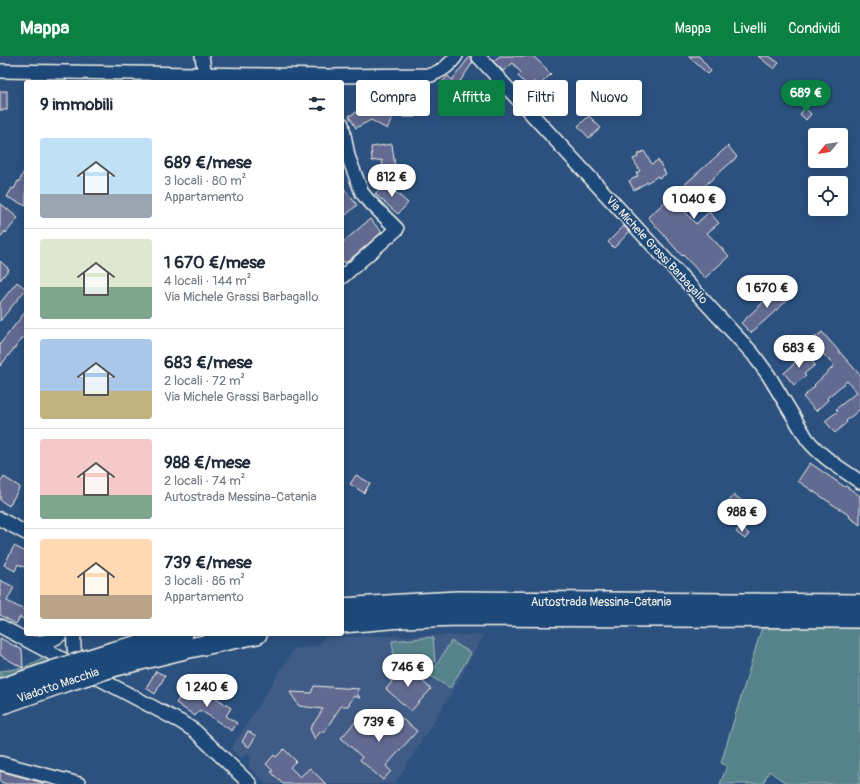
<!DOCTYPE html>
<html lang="it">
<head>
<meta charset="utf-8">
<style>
  :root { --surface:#fff; --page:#f2f2f3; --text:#1f2937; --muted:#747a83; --line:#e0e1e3; --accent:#0b8043 }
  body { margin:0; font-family:Pangolin,sans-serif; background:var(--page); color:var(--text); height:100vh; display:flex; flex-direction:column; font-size:15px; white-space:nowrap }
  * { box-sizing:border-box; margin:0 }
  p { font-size:13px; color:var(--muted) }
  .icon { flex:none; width:22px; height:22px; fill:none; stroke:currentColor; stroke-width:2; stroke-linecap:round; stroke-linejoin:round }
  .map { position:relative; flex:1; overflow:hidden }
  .details { position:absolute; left:24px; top:24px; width:320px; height:556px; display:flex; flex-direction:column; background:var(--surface); border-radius:4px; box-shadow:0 2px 10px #0003 }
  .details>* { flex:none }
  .hud { position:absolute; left:356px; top:24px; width:380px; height:36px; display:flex; gap:8px }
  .needle { width:26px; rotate:240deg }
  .tools { position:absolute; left:808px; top:72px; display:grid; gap:8px }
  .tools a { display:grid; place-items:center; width:40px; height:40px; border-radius:4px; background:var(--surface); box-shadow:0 2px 10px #0003; font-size:20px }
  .price { position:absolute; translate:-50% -34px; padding:0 9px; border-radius:14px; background:#fff; color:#222; font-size:13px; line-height:26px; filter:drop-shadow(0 1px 2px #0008) }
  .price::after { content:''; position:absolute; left:50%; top:24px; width:12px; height:9px; margin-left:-6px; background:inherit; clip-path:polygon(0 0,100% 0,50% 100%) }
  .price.current { background:var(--accent); color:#fff }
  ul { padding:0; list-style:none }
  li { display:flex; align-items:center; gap:12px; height:100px; padding:0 16px }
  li+li { border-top:1px solid var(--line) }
  li span { display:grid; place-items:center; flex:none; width:112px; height:80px; border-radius:4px; color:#555 }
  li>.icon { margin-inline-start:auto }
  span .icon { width:48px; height:48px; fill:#fffc; stroke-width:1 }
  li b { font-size:17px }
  h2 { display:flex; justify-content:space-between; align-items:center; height:48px; padding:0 16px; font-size:17px }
  .pill { padding:0 14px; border-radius:4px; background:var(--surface); box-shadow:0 2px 10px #0003; font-size:14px; line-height:36px }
  .pill.current { background:var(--accent); color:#fff }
  header { display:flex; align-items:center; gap:24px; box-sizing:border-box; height:56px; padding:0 20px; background:var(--accent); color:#fff }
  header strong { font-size:19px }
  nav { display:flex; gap:22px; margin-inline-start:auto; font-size:14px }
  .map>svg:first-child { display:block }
  .built { fill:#405c86 }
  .green { fill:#56838b; stroke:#a5baba }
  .building { fill:#626b91; stroke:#f4f1e8 }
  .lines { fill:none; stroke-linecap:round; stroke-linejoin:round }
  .minor-casing { stroke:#f4f1e8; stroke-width:16 }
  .highway-casing { stroke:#f4f1e8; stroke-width:22 }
  .minor { stroke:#1f4a7a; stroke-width:13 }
  .highway { stroke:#1f4a7a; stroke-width:19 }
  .highway-bridge-casing { stroke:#f4f1e8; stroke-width:22; stroke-linecap:butt }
  .highway-bridge { stroke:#1f4a7a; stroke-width:19 }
  .labels { text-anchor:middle; stroke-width:3; stroke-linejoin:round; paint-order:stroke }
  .street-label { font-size:12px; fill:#f4f1e8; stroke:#1f4a7a }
</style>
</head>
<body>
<header>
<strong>Mappa</strong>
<nav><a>Mappa</a><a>Livelli</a><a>Condividi</a></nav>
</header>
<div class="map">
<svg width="860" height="728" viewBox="0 0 860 728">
  <rect width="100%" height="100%" fill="#2c517f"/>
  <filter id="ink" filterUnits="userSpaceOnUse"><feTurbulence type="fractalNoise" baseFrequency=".025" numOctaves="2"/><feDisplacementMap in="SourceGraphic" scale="8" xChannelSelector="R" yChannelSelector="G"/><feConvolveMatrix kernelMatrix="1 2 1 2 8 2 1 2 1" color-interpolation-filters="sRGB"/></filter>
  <g filter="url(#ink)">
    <path class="built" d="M 484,579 L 452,636 L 395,728 L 267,728 L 248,710 L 252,701 L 247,698 L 240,702 L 231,693 L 294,593 L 318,590 L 324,581 Z"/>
    <g class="green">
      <path d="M 860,571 L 860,728 L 787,728 L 769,715 L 763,728 L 720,728 L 727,710 L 721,707 L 761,574 L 763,572 Z"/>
      <path d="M 433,581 L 435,606 L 395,609 L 392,585 Z"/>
      <path d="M 451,585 L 471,597 L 450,632 L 430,620 Z"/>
      <path d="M 44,601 L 54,605 L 0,624 L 0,615 L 23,612 Z"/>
    </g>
    <g class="building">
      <path d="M 470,0 L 473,6 L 457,30 L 464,38 L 460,45 L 443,25 L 448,20 L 452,24 Z"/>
      <path d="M 500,0 L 533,0 L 547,13 L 546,14 L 551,18 L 539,30 L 534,25 L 529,31 L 518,20 L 521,17 L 513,7 L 503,15 L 493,5 Z"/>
      <path d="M 688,0 L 699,0 L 711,15 L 708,18 Z"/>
      <path d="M 758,0 L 769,0 L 779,7 L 774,13 Z"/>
      <path d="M 497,33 L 503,39 L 492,49 L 491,48 L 486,53 L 481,48 Z"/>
      <rect x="0" y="35" width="7" height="19"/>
      <path d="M 426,38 L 426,54 L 415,54 L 415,61 L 403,61 L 403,39 Z"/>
      <path d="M 364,39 L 378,39 L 378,52 L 393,61 L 387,73 L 371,64 L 356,72 L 349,60 L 364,52 Z"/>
      <path d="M 805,52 L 811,58 L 806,64 L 800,58 Z"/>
      <path d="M 589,60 L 601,72 L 589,82 L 578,70 Z"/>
      <path d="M 392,88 L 395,111 L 383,112 L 382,104 L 372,105 L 371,91 Z"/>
      <path d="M 728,90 L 737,101 L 702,132 L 709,140 L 701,147 L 695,139 L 681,151 L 696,168 L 709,156 L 719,167 L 707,177 L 729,200 L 705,222 L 683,199 L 682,200 L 648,161 Z"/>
      <path d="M 644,95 L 652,108 L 658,104 L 666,118 L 659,122 L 658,120 L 634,134 L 629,125 L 638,120 L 636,117 L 640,115 L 633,103 L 638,101 L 637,99 Z"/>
      <path d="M 26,111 L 26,150 L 7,141 L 12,132 L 14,133 L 18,125 L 19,126 Z"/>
      <path d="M 385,127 L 408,147 L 398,158 L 375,138 Z"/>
      <path d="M 342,130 L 357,149 L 346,159 L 342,154 Z"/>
      <path d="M 0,147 L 18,162 L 6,177 L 5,175 L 0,182 Z"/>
      <path d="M 370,163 L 382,176 L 347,206 L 342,206 L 342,187 Z"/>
      <path d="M 624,170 L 629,176 L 614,192 L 608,186 Z"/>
      <path d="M 0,205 L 9,213 L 0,224 Z"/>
      <path d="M 17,226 L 26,233 L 0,265 L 0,247 Z"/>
      <path d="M 783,228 L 793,239 L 751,277 L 741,267 Z"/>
      <path d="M 26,255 L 26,278 L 0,310 L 0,288 Z"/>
      <path d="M 822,276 L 860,319 L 860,353 L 846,365 L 847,366 L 835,377 L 825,365 L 838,355 L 836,353 L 857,336 L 847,325 L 827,342 L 828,344 L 816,355 L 803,341 L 815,330 L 814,329 L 834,310 L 813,286 L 813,283 Z"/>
      <path d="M 805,297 L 815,309 L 804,318 L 806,320 L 794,329 L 784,317 L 795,307 L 794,306 Z"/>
      <path d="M 810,407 L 845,431 L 846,430 L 860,440 L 860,469 L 849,461 L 850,460 L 798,425 Z"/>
      <path d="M 356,419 L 370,427 L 364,437 L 350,428 Z"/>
      <path d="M 4,421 L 20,431 L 9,450 L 0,444 L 0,427 Z"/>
      <path d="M 734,439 L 752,452 L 744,463 L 726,449 Z"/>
      <path d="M 740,471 L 749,478 L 745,483 L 736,476 Z"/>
      <path d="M 14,490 L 26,496 L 26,512 L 18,508 L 15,515 L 4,509 Z"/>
      <path d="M 0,524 L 14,531 L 7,545 L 26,555 L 26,565 L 20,561 L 16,568 L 0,559 Z"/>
      <path d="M 0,582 L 22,594 L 23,612 L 0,599 Z"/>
      <path d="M 406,610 L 431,633 L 411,655 L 386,633 L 392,626 L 388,622 L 396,613 L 401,617 Z"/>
      <path d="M 156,615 L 165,620 L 155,638 L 146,632 Z"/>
      <path d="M 314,630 L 359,633 L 357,637 L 360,642 L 354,640 L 348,650 L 341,650 L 324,676 L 320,676 L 315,683 L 310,673 L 323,653 L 299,650 L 290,636 L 311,637 Z"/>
      <path d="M 185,633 L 200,644 L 206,635 L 231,652 L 226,660 L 237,667 L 232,675 L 200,654 L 195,660 L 176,647 Z"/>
      <path d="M 386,657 L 396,666 L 400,661 L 417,675 L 386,710 L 391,715 L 383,724 L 360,704 L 362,701 L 341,682 L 356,665 L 369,676 Z"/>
      <path d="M 248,675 L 256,680 L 249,691 L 242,686 Z"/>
      <path d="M 284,693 L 296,705 L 290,711 L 300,721 L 310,712 L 326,728 L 283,728 L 271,716 L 273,715 L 266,708 L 274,699 L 276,701 Z"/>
      <path d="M 0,715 L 44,727 L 44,728 L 7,728 L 0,726 Z"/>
    </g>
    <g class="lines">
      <g class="minor-casing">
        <g id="minor">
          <path d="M 202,0 L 206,26"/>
          <path d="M 478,0 L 753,298 L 769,320 L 807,383 C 821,401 842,413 860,426"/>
          <path d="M 0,15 L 329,20 L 431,19 C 443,14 449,10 456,0"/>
          <path d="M 342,68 L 348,100 L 362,137 L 368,144 L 397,173 L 342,221"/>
          <path d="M 0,463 L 26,477"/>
          <path d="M 0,570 L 181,666 L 195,675 L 250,728"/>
          <path d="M 74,578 C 73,594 74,598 83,612"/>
          <path d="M 33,587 C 44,586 53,585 61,578"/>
          <path d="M 0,707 L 79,728"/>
        </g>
      </g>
      <g class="highway-casing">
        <g id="highway">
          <path d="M 342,552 L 402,548 L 457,545 L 860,548"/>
          <path d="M 342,567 L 402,562 L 457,560 L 860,562"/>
          <path d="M 112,596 L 183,578"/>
          <path d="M 116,610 L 185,593 L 257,578"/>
        </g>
      </g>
      <use href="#minor" class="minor"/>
      <use href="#highway" class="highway"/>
      <g class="highway-bridge-casing">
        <g id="highway-bridge">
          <path d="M 0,633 L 58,613 L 112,596"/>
          <path d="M 0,649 L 62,627 L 116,610"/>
        </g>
      </g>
      <use href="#highway-bridge" class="highway-bridge"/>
    </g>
  </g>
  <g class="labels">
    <g class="street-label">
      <text transform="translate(657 194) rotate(47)" y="4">Via Michele Grassi Barbagallo</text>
      <text x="601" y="550">Autostrada Messina-Catania</text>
      <text transform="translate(58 629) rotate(-19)" y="4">Viadotto Macchia</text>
    </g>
  </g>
</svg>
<div class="tools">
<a><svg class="needle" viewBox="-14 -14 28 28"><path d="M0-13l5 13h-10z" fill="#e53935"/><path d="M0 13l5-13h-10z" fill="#747a83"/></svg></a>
<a><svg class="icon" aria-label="locate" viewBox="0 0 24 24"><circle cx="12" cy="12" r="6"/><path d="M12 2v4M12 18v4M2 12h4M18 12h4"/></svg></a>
</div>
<b class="price current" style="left:806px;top:58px">689 €</b>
<b class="price" style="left:392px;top:142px">812 €</b>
<b class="price" style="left:694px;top:164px">1 040 €</b>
<b class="price" style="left:767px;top:253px">1 670 €</b>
<b class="price" style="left:799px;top:313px">683 €</b>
<b class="price" style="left:742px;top:477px">988 €</b>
<b class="price" style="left:408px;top:632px">746 €</b>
<b class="price" style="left:207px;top:652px">1 240 €</b>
<b class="price" style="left:379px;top:687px">739 €</b>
<div class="hud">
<a class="pill">Compra</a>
<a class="pill current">Affitta</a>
<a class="pill">Filtri</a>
<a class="pill">Nuovo</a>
</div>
<section class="details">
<h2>9 immobili<svg class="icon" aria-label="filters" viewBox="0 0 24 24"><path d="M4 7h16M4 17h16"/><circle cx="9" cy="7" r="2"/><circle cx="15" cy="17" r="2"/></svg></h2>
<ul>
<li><span style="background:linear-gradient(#bfe0f5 70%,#9aa5b1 0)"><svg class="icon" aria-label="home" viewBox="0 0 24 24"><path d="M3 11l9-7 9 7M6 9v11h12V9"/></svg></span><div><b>689 €/mese</b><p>3 locali · 80 m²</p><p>Appartamento</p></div></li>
<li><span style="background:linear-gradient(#dfe7d0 60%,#7fa58c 0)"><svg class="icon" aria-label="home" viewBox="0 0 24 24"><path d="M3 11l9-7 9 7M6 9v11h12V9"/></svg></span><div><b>1 670 €/mese</b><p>4 locali · 144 m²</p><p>Via Michele Grassi Barbagallo</p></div></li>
<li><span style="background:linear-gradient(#a9c7e8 65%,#c2b280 0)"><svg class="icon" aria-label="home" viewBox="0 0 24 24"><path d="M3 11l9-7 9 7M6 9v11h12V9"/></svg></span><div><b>683 €/mese</b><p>2 locali · 72 m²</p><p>Via Michele Grassi Barbagallo</p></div></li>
<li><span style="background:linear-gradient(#f6c9c9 70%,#7fa58c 0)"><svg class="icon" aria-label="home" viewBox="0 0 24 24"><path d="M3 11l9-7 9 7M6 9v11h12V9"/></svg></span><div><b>988 €/mese</b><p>2 locali · 74 m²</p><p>Autostrada Messina-Catania</p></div></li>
<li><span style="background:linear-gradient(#ffd9b3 70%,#b9a48a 0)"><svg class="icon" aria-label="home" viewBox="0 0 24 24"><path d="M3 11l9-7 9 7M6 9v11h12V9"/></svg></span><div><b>739 €/mese</b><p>3 locali · 86 m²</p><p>Appartamento</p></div></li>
</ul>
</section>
</div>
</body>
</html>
